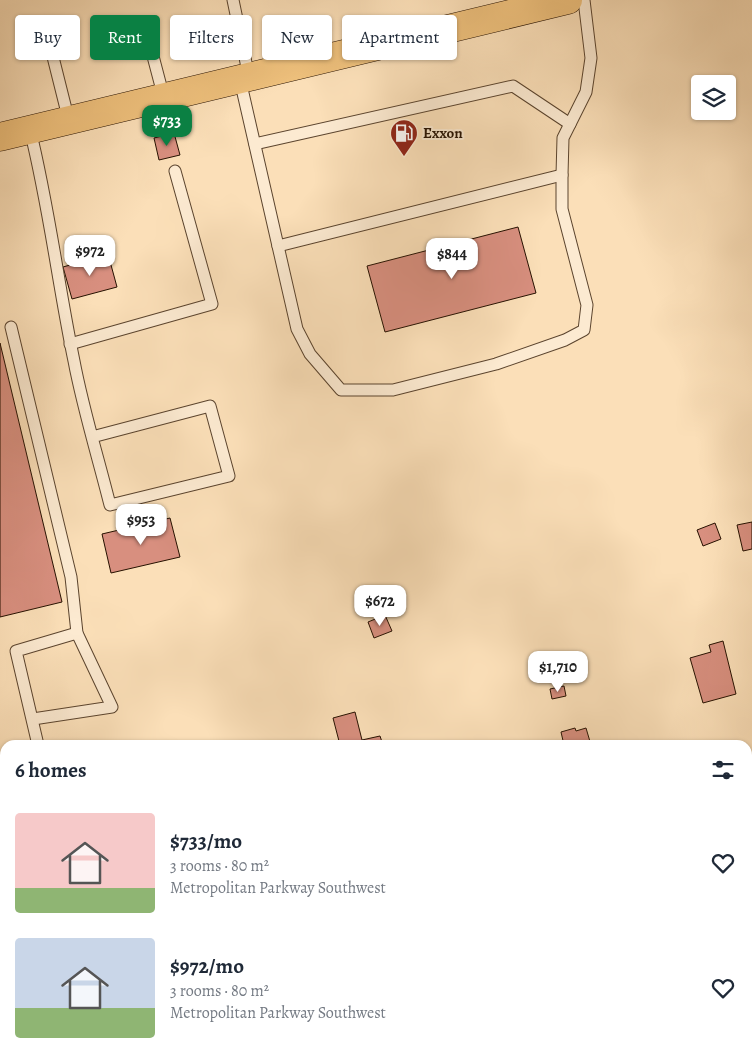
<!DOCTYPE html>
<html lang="en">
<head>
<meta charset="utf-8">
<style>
  :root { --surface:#fff; --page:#f2f2f3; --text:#1f2937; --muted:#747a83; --accent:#0b8043 }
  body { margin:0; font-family:Alegreya,serif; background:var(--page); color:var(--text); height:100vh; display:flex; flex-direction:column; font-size:19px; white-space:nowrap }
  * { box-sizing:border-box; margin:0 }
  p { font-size:16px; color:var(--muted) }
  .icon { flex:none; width:28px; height:28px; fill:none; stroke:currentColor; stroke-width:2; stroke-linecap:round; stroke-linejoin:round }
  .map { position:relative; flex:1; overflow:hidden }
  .drawer { position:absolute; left:0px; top:740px; width:752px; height:321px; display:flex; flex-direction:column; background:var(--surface); border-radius:15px 15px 0 0; box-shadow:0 1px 4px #0004 }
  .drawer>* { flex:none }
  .top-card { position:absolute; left:15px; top:15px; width:500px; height:45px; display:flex; gap:10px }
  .controls { position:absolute; left:691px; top:75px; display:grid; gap:10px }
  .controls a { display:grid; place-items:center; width:45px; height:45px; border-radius:5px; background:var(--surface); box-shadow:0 1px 4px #0004; font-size:25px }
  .price { position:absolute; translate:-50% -42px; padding:0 11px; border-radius:10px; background:#fff; color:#222; font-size:16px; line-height:32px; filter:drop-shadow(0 1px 2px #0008) }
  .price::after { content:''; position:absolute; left:50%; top:30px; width:15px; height:11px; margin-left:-8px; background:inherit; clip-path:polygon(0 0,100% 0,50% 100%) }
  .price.selected { background:var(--accent); color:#fff }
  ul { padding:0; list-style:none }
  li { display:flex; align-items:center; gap:15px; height:125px; padding:0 15px }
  li span { display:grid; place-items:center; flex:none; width:140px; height:100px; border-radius:5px; color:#555 }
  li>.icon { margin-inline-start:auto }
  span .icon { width:60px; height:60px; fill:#fffc; stroke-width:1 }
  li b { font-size:21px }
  h2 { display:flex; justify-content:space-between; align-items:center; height:60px; padding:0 15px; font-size:21px }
  .tag { padding:0 18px; border-radius:5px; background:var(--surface); box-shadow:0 1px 4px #0004; font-size:18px; line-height:45px }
  .tag.selected { background:var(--accent); color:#fff }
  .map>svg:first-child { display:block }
  .building { fill:#d88f7f; stroke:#261100 }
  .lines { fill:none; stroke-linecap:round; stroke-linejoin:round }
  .lane-casing { stroke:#5b442e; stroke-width:13 }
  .secondary-casing { stroke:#261100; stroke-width:29 }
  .primary-casing { stroke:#261100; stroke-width:29 }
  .lane { stroke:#fcead1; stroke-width:11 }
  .secondary { stroke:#fcead1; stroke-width:28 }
  .primary { stroke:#eec07c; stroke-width:28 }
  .labels { text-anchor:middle; stroke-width:4; stroke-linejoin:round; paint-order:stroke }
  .poi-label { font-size:15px; font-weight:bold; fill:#261100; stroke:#fcead1; text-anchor:start }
</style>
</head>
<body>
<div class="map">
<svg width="752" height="1061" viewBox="0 0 752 1061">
  <rect width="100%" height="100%" fill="#fbdfb8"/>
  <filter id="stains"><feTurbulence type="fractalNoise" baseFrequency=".004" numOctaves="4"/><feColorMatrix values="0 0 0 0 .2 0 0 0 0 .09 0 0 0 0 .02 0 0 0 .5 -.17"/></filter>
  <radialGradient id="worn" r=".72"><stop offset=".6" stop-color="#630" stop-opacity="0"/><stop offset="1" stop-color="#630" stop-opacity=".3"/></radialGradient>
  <g class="building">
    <path d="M 174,133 L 180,155 L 159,160 L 154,138 Z"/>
    <path d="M 518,227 L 536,293 L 385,332 L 367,266 Z"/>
    <path d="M 108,254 L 117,287 L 72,299 L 63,267 Z"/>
    <path d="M 0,343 L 62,602 L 0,617 Z"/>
    <path d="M 170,518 L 180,557 L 111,573 L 102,534 Z"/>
    <path d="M 752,522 L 752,549 L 743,551 L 737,525 Z"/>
    <path d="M 715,523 L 721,539 L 703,546 L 697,530 Z"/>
    <path d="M 385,615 L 392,631 L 374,638 L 368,622 Z"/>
    <path d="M 723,641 L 736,694 L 703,703 L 690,658 L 711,652 L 709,645 Z"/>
    <path d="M 564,686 L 566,696 L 552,699 L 550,689 Z"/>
    <path d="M 355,712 L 362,740 L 380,736 L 383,745 L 340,745 L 333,718 Z"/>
    <path d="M 575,728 L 576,731 L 586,728 L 591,745 L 564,745 L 561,732 Z"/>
    <path d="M 752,886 L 752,908 L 748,903 L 748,889 Z"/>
    <path d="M 61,1056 L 134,1056 L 136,1061 L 62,1061 Z"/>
    <path d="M 150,1056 L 177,1056 L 164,1061 L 152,1061 Z"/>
    <path d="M 542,1056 L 582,1056 L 585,1061 L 540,1061 L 538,1058 Z"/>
    <path d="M 699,1056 L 732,1056 L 726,1061 L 702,1061 Z"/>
  </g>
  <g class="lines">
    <g class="lane-casing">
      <g id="lane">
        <path d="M 233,0 L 249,77"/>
        <path d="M 149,41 L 164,98"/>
        <path d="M 51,49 L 69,121"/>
        <path d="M 240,80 L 297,329 L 310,354 L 341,390 L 393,390 L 496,364 L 565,340 L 584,330 L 587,305 L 562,209 L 562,175 L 563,138 L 586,92 L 591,58 L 584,0"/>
        <path d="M 30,130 C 49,206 58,284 74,361 C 83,409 98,457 110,505 L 229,476 L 210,406 L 92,437"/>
        <path d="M 255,144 L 513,86 L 570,124"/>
        <path d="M 278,246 L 562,175"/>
        <path d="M 11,327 L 71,577 L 77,633 L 112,707 L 33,719"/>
        <path d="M 70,344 L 212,304 L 175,171"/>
        <path d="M 38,745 L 16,651 L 77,633"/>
      </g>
    </g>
    <g class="secondary-casing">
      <g id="secondary">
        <path d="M 748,805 L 752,801"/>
        <path d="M 374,1061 L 386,1056"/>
      </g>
    </g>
    <g class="primary-casing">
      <path id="primary" d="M 0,137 L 568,0"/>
    </g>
    <use href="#lane" class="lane"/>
    <use href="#secondary" class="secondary"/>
    <use href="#primary" class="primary"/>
  </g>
  <defs>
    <g id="fuel-pin" transform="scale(1.4375)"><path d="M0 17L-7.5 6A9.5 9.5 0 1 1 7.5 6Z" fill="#8f2418" stroke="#fcead1"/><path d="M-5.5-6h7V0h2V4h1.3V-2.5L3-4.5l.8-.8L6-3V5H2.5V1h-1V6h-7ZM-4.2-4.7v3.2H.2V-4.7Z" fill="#fff"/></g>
  </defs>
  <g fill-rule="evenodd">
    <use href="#fuel-pin" x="404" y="133"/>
  </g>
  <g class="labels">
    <g class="poi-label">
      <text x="423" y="138">Exxon</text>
    </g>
  </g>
  <rect width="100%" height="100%" filter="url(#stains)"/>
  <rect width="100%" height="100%" fill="url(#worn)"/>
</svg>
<div class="controls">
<a><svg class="icon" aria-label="layers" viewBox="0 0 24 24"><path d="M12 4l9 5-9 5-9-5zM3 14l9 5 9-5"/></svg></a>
</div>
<b class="price selected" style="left:167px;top:147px">$733</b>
<b class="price" style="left:90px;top:277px">$972</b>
<b class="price" style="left:452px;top:280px">$844</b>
<b class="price" style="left:141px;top:546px">$953</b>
<b class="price" style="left:380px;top:627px">$672</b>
<b class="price" style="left:558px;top:693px">$1,710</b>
<div class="top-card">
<a class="tag">Buy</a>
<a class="tag selected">Rent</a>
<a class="tag">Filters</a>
<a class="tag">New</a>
<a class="tag">Apartment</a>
</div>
<section class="drawer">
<h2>6 homes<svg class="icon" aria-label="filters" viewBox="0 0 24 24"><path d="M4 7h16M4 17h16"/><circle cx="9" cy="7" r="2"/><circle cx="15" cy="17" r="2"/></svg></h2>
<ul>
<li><span style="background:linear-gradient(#f6c9c9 75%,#8fb573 0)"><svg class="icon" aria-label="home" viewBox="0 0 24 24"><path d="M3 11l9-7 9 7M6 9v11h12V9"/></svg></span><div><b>$733/mo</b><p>3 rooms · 80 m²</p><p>Metropolitan Parkway Southwest</p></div><svg class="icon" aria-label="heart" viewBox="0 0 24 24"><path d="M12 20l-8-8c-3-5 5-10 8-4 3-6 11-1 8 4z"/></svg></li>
<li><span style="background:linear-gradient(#c9d6e8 70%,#8fb573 0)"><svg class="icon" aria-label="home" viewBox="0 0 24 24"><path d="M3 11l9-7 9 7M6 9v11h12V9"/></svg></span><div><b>$972/mo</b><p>3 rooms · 80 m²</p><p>Metropolitan Parkway Southwest</p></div><svg class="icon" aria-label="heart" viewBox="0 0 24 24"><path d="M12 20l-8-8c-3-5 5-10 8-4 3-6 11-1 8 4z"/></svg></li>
</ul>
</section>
</div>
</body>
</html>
